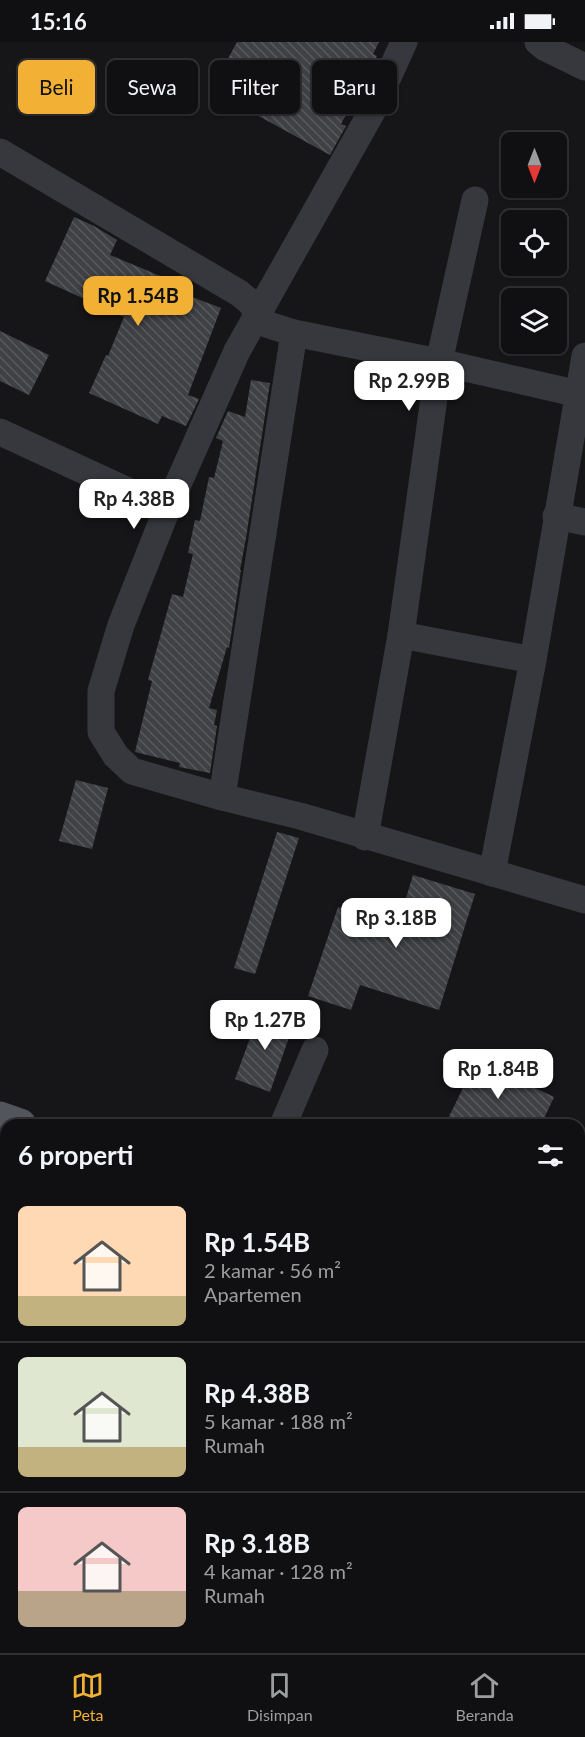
<!DOCTYPE html>
<html lang="id">
<head>
<meta charset="utf-8">
<style>
  :root { --surface:#101012; --page:#19191b; --text:#f1f3f6; --muted:#9c9d9f; --line:#303032; --accent:#f2b134 }
  body { margin:0; font-family:Lato,sans-serif; background:var(--page); color:var(--text); height:100vh; display:flex; flex-direction:column; font-size:22px; white-space:nowrap }
  * { box-sizing:border-box; margin:0 }
  p { font-size:20px; color:var(--muted) }
  .icon { flex:none; width:33px; height:33px; fill:none; stroke:currentColor; stroke-width:2; stroke-linecap:round; stroke-linejoin:round }
  .map { position:relative; flex:1; overflow:hidden }
  .sheet { position:absolute; left:0px; top:1077px; width:585px; height:534px; display:flex; flex-direction:column; background:var(--surface); border-radius:18px 18px 0 0; box-shadow:0 2px 4px #0004,0 0 0 2px var(--line) }
  .sheet>* { flex:none }
  .hud { position:absolute; left:18px; top:18px; width:549px; height:54px; display:flex; gap:12px }
  .needle { width:39px; rotate:180deg }
  .buttons { position:absolute; left:501px; top:90px; display:grid; gap:12px }
  .buttons a { display:grid; place-items:center; width:66px; height:66px; border-radius:9px; background:var(--surface); box-shadow:0 2px 4px #0004,0 0 0 2px var(--line); font-size:30px }
  .price { position:absolute; translate:-50% -51px; padding:0 14px; border-radius:12px; background:#fff; color:#222; font-size:20px; line-height:39px; filter:drop-shadow(0 2px 3px #0008) }
  .price::after { content:''; position:absolute; left:50%; top:36px; width:18px; height:14px; margin-left:-9px; background:inherit; clip-path:polygon(0 0,100% 0,50% 100%) }
  .price.current { background:var(--accent); color:#111 }
  ul { padding:0; list-style:none }
  li { display:flex; align-items:center; gap:18px; height:150px; padding:0 18px }
  li+li { border-top:2px solid var(--line) }
  li span { display:grid; place-items:center; flex:none; width:168px; height:120px; border-radius:9px; color:#555 }
  li>.icon { margin-inline-start:auto }
  span .icon { width:72px; height:72px; fill:#fffc; stroke-width:1 }
  li b { font-size:26px }
  h2 { display:flex; justify-content:space-between; align-items:center; height:72px; padding:0 18px; font-size:26px }
  .pill { padding:0 21px; border-radius:9px; background:var(--surface); box-shadow:0 2px 4px #0004,0 0 0 2px var(--line); font-size:21px; line-height:54px }
  .pill.current { background:var(--accent); color:#111 }
  .status { display:flex; justify-content:space-between; align-items:center; height:42px; padding:0 30px; background:var(--surface); direction:ltr }
  .status svg { height:16px; fill:currentColor }
  .tabs { display:flex; justify-content:space-around; align-items:center; height:84px; border-top:2px solid var(--line); background:var(--surface); font-size:16px; color:var(--muted) }
  .tabs a { display:grid; justify-items:center; gap:3px }
  .tabs .current { color:var(--accent) }
  .map>svg:first-child { display:block }
  .building { fill:url(#building-back-hatch) }
  .lines { fill:none; stroke-linecap:round; stroke-linejoin:round }
  .minor { stroke:#37383d; stroke-width:27 }
  .major { stroke:#53555c; stroke-width:33 }
</style>
</head>
<body>
<div class="status"><b>15:16</b><svg viewBox="0 0 49 12"><path d="M0 12V9h3v3zM5 12V6h3v6zM10 12V3h3v9zM15 12V0h3v12zM26 1h20v11H26zM47 4h2v5h-2z"/></svg></div>
<div class="map">
<svg width="585" height="1611" viewBox="0 0 585 1611">
  <defs>
    <pattern id="building-back-hatch" width="6" height="6" patternUnits="userSpaceOnUse" patternTransform="scale(1.5)"><rect width="6" height="6" fill="#404145"/><path d="M-1 5l2 2M0 0l6 6M5-1l2 2" fill="none" stroke="#595a5e"/></pattern>
  </defs>
  <rect width="100%" height="100%" fill="#161618"/>
  <g class="building">
    <path d="M 237,0 L 379,0 L 373,12 L 377,14 L 341,82 L 346,84 L 330,113 L 211,48 Z"/>
    <path d="M 74,175 L 94,184 L 117,198 L 110,213 L 182,243 L 179,250 L 221,266 L 188,353 L 199,357 L 186,384 L 162,374 L 158,382 L 89,351 L 106,313 L 108,314 L 124,275 L 45,239 Z"/>
    <path d="M 0,289 L 49,313 L 29,353 L 0,339 Z"/>
    <path d="M 251,338 L 270,341 L 246,496 L 240,528 L 241,528 L 229,606 L 227,605 L 209,666 L 217,668 L 214,683 L 217,684 L 210,731 L 179,725 L 180,721 L 135,710 L 152,639 L 148,638 L 172,552 L 183,555 L 193,512 L 188,511 L 195,478 L 200,479 L 209,435 L 214,436 L 223,399 L 216,396 L 228,369 L 245,375 Z"/>
    <path d="M 76,738 L 108,746 L 92,807 L 59,799 Z"/>
    <path d="M 277,790 L 299,796 L 255,932 L 234,926 Z"/>
    <path d="M 413,833 L 475,852 L 439,968 L 360,943 L 351,968 L 308,954 L 338,865 L 397,886 Z"/>
    <path d="M 260,969 L 294,981 L 270,1050 L 235,1037 Z"/>
    <path d="M 477,1017 L 554,1055 L 541,1083 L 445,1083 Z"/>
  </g>
  <g class="lines">
    <g class="minor">
      <path d="M 404,0 L 374,66 L 237,309 L 167,467 L 121,583 L 101,649 L 101,690 L 116,714 L 132,729 L 222,755 L 300,774 L 585,858"/>
      <path d="M 538,0 L 544,5 L 585,25"/>
      <path d="M 0,110 L 239,251 L 250,260 L 266,282 L 294,291 L 439,320 L 579,352"/>
      <path d="M 0,390 L 167,467"/>
      <path d="M 556,474 L 585,480"/>
      <path d="M 401,593 L 533,618"/>
      <path d="M 222,755 L 294,291"/>
      <path d="M 365,795 L 401,593 L 439,320 L 475,158"/>
      <path d="M 492,831 L 533,618 L 585,314"/>
      <path d="M 283,1083 L 315,1008"/>
      <path d="M 0,1418 L 6,1422"/>
      <path d="M 206,1611 L 208,1605"/>
    </g>
    <g class="major">
      <path d="M 0,1076 L 20,1083"/>
      <path d="M 579,1272 L 585,1274"/>
      <path d="M 0,1510 L 6,1510"/>
      <path d="M 579,1523 L 585,1523"/>
    </g>
  </g>
</svg>
<div class="buttons">
<a><svg class="needle" viewBox="-14 -14 28 28"><path d="M0-13l5 13h-10z" fill="#e53935"/><path d="M0 13l5-13h-10z" fill="#9c9d9f"/></svg></a>
<a><svg class="icon" aria-label="locate" viewBox="0 0 24 24"><circle cx="12" cy="12" r="6"/><path d="M12 2v4M12 18v4M2 12h4M18 12h4"/></svg></a>
<a><svg class="icon" aria-label="layers" viewBox="0 0 24 24"><path d="M12 4l9 5-9 5-9-5zM3 14l9 5 9-5"/></svg></a>
</div>
<b class="price current" style="left:138px;top:285px">Rp 1.54B</b>
<b class="price" style="left:409px;top:370px">Rp 2.99B</b>
<b class="price" style="left:134px;top:488px">Rp 4.38B</b>
<b class="price" style="left:396px;top:907px">Rp 3.18B</b>
<b class="price" style="left:265px;top:1009px">Rp 1.27B</b>
<b class="price" style="left:498px;top:1058px">Rp 1.84B</b>
<div class="hud">
<a class="pill current">Beli</a>
<a class="pill">Sewa</a>
<a class="pill">Filter</a>
<a class="pill">Baru</a>
</div>
<section class="sheet">
<h2>6 properti<svg class="icon" aria-label="filters" viewBox="0 0 24 24"><path d="M4 7h16M4 17h16"/><circle cx="9" cy="7" r="2"/><circle cx="15" cy="17" r="2"/></svg></h2>
<ul>
<li><span style="background:linear-gradient(#ffd9b3 75%,#c2b280 0)"><svg class="icon" aria-label="home" viewBox="0 0 24 24"><path d="M3 11l9-7 9 7M6 9v11h12V9"/></svg></span><div><b>Rp 1.54B</b><p>2 kamar · 56 m²</p><p>Apartemen</p></div></li>
<li><span style="background:linear-gradient(#dfe7d0 75%,#c2b280 0)"><svg class="icon" aria-label="home" viewBox="0 0 24 24"><path d="M3 11l9-7 9 7M6 9v11h12V9"/></svg></span><div><b>Rp 4.38B</b><p>5 kamar · 188 m²</p><p>Rumah</p></div></li>
<li><span style="background:linear-gradient(#f6c9c9 70%,#b9a48a 0)"><svg class="icon" aria-label="home" viewBox="0 0 24 24"><path d="M3 11l9-7 9 7M6 9v11h12V9"/></svg></span><div><b>Rp 3.18B</b><p>4 kamar · 128 m²</p><p>Rumah</p></div></li>
</ul>
</section>
</div>
<nav class="tabs">
<a class="current"><svg class="icon" aria-label="map" viewBox="0 0 24 24"><path d="M3 6l6-2 6 2 6-2v14l-6 2-6-2-6 2zM9 4v14M15 6v14"/></svg>Peta</a>
<a><svg class="icon" aria-label="saved" viewBox="0 0 24 24"><path d="M7 4h10v16l-5-4-5 4z"/></svg>Disimpan</a>
<a><svg class="icon" aria-label="home" viewBox="0 0 24 24"><path d="M3 11l9-7 9 7M6 9v11h12V9"/></svg>Beranda</a>
</nav>
</body>
</html>
